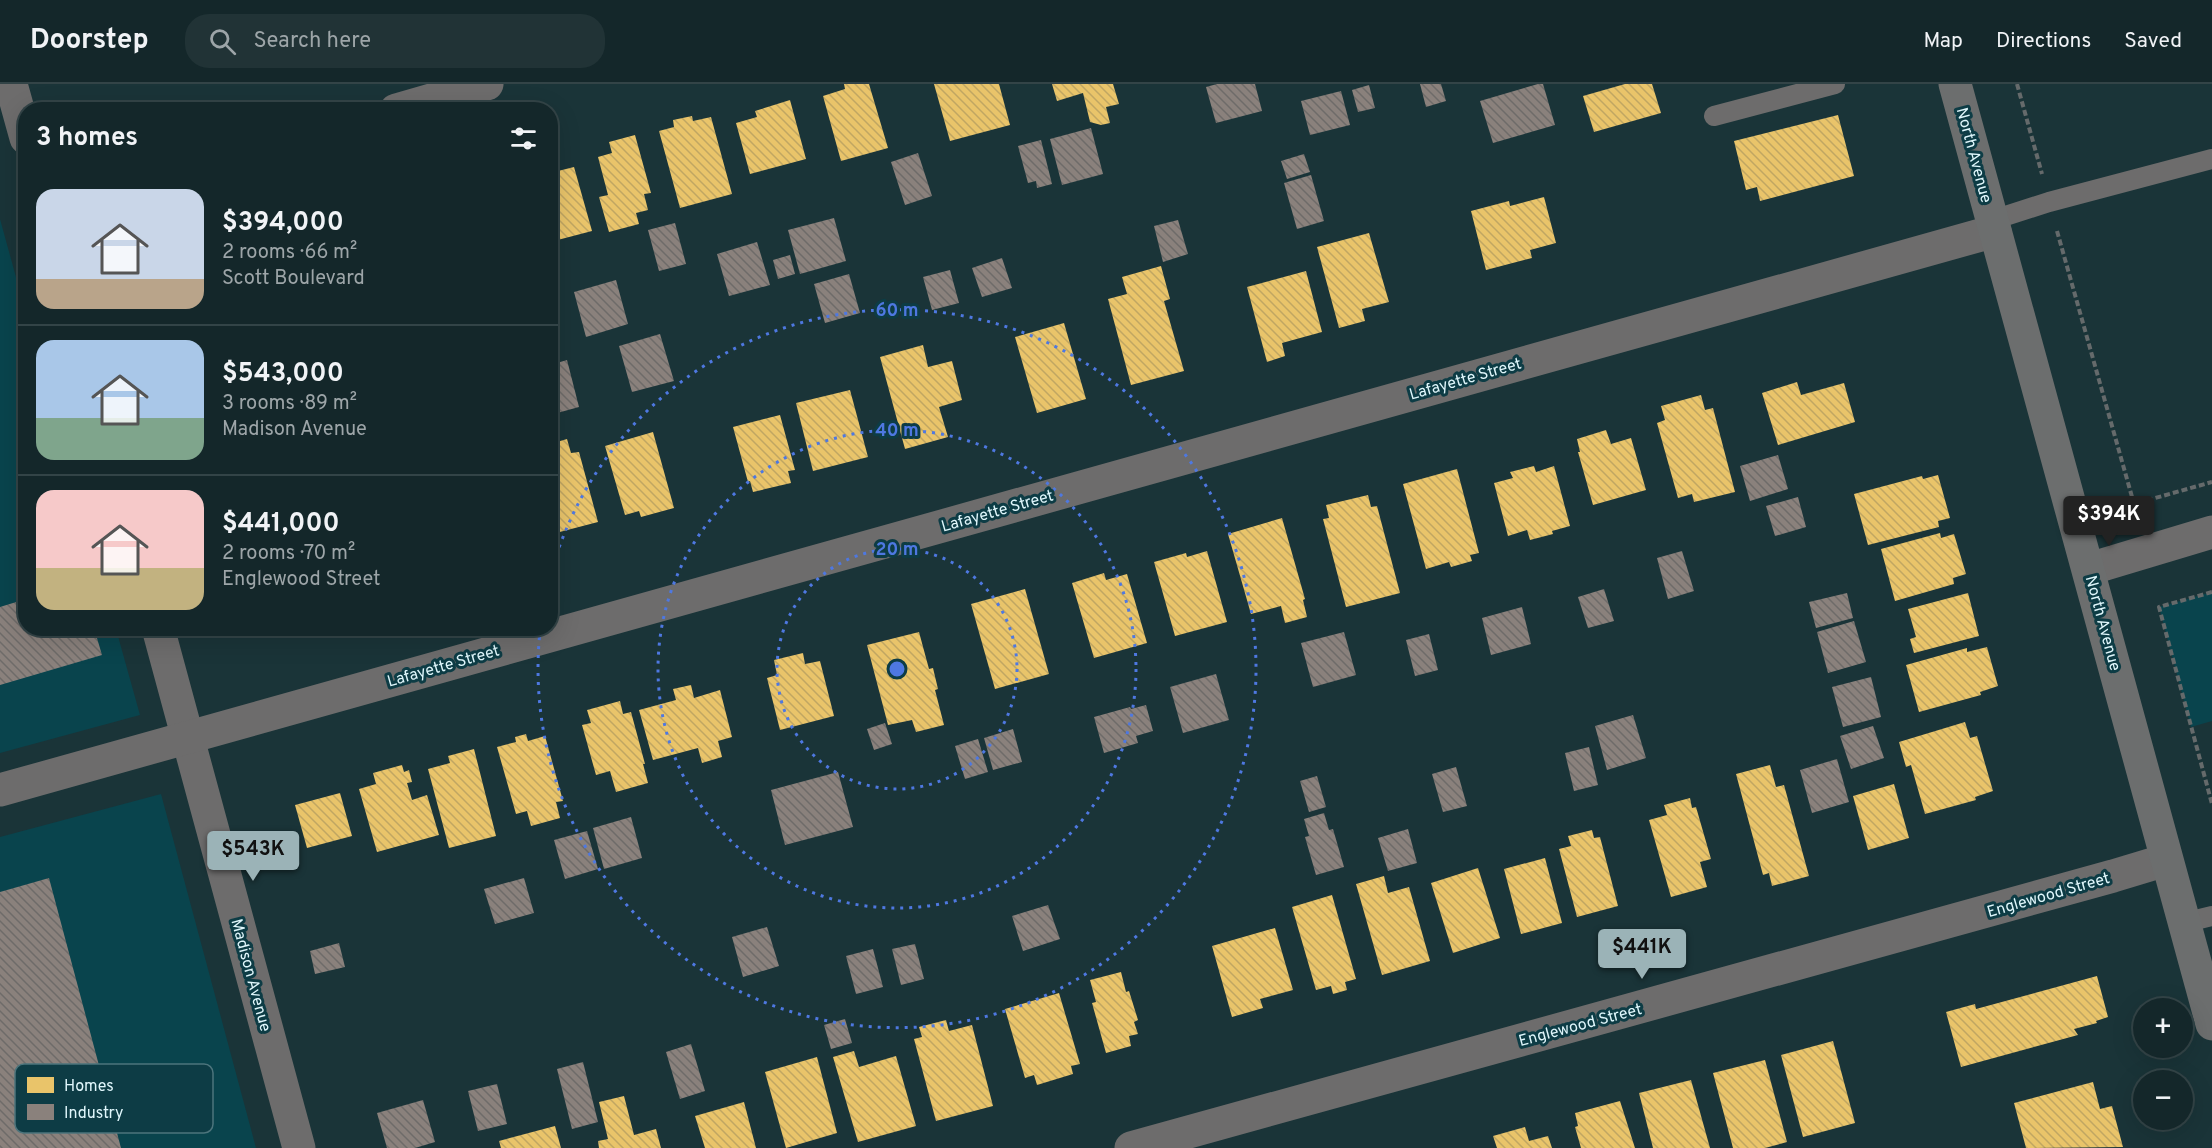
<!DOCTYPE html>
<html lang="en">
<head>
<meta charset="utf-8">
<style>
  :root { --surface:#14272a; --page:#213336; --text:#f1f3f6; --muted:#9da5a8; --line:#334447; --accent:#9bb3b7 }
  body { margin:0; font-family:Overpass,sans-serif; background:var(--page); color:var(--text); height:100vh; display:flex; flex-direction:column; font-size:22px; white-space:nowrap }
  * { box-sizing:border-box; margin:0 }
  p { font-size:20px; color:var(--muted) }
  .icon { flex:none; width:33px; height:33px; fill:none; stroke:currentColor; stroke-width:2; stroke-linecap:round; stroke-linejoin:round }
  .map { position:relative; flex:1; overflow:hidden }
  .sheet { position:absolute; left:18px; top:18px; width:540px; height:534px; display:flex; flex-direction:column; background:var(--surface); border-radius:24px; box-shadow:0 6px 24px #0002,0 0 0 2px var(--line) }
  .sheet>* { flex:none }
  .fabs { position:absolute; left:2133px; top:914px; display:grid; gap:12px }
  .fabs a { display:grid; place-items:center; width:60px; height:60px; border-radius:50%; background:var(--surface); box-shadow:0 6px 24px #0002,0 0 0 2px var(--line); font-size:30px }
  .price { position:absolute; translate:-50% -51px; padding:0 14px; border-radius:6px; background:var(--accent); color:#111; font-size:20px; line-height:39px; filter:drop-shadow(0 2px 3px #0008) }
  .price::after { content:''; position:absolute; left:50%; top:36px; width:18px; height:14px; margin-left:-9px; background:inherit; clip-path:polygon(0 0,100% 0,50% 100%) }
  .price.current { background:#222; color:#fff }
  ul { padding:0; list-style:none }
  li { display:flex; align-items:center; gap:18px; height:150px; padding:0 18px }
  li+li { border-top:2px solid var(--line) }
  li span { display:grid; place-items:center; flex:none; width:168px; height:120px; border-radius:18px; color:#555 }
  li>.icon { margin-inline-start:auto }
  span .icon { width:72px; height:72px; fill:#fffc; stroke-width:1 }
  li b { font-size:26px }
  h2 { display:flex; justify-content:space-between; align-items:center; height:72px; padding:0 18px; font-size:26px }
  header { display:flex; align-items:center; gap:36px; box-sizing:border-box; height:84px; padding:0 30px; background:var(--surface); border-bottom:2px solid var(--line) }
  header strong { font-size:28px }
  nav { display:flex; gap:33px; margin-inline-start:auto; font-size:21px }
  .search { width:420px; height:54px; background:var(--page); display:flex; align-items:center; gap:15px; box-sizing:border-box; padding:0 21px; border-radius:24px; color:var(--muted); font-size:22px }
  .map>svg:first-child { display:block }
  .built { fill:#09444d }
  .homes { fill:url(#homes-back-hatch) }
  .industry { fill:url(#industry-back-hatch) }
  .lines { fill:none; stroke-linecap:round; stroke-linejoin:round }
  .path { stroke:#656a6b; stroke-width:4; stroke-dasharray:6 3; stroke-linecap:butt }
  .lane { stroke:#6d6c6c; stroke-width:20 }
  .street { stroke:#6d6c6c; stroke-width:33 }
  .secondary { stroke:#6c6e6e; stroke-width:33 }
  .ring { fill:none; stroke:#4e78e1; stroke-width:3; stroke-dasharray:3 6 }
  .labels { text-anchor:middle; stroke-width:6; stroke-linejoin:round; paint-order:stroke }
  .street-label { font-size:16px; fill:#e0f7fc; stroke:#0d3c45 }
  .key { fill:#0d3c45; stroke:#4c747c; stroke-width:1.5 }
  .key-label { font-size:16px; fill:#e0f7fc }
  .centre { fill:#4e78e1; stroke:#0d3c45; stroke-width:3 }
  .ring-label { font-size:18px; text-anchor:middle; font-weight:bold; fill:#4e78e1; stroke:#0d3c45; stroke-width:6; stroke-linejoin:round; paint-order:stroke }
</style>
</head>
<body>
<header>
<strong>Doorstep</strong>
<div class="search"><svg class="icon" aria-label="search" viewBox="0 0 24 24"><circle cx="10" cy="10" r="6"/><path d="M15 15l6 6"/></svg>Search here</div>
<nav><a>Map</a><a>Directions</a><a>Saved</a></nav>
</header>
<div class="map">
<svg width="2212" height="1064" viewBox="0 0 2212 1064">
  <defs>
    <pattern id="homes-back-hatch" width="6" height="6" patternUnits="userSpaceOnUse" patternTransform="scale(1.5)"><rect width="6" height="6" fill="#e9c46a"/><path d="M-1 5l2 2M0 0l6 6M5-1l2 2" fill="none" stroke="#c0a662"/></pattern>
    <pattern id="industry-back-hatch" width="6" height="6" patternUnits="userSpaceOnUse" patternTransform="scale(1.5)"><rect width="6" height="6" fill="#8a817c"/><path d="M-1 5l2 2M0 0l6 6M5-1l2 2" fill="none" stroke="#6e6b69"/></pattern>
  </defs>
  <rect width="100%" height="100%" fill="#1a3438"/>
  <g class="built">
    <path d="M 0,135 L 25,226 L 26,544 L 116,545 L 140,631 L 0,669 Z"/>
    <path d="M 2212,508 L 2212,637 L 2191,643 L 2159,523 Z"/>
    <path d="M 161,710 L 256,1064 L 0,1064 L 0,753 Z"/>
  </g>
  <g class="homes">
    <path d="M 844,0 L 869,0 L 888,64 L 841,77 L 823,12 L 845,5 Z"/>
    <path d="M 934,0 L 999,0 L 1010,41 L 950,57 Z"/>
    <path d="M 1052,0 L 1113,0 L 1119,20 L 1106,23 L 1110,39 L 1101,41 L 1090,38 L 1083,9 L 1057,17 Z"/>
    <path d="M 1625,0 L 1652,0 L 1661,29 L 1594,48 L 1583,12 Z"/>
    <path d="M 790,16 L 806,75 L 750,90 L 736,39 L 757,33 L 755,27 Z"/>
    <path d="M 1838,31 L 1854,92 L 1760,117 L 1757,103 L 1746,106 L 1734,57 Z"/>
    <path d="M 692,32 L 693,37 L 711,33 L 732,110 L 680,124 L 659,47 L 674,43 L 673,36 Z"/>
    <path d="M 635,51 L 651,109 L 644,110 L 648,126 L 636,129 L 639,140 L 609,148 L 599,113 L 608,111 L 598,73 L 612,69 L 609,58 Z"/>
    <path d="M 574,83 L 592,147 L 550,158 L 550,89 Z"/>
    <path d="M 1544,113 L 1556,159 L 1530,166 L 1532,174 L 1486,186 L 1471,127 L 1509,117 L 1510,122 Z"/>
    <path d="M 1369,149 L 1389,218 L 1362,225 L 1365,237 L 1339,244 L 1317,163 Z"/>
    <path d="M 1161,182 L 1170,215 L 1164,217 L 1184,287 L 1131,301 L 1108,215 L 1127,210 L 1122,193 Z"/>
    <path d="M 1306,187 L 1322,248 L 1282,259 L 1285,272 L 1267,278 L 1247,203 Z"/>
    <path d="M 1064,239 L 1086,315 L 1037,329 L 1015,253 Z"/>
    <path d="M 923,261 L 928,283 L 952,277 L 962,316 L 939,323 L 948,353 L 905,365 L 880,273 Z"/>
    <path d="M 1797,298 L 1801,311 L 1844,299 L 1855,338 L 1778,361 L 1762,309 Z"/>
    <path d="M 850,306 L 868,373 L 813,387 L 796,319 Z"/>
    <path d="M 1701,311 L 1705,326 L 1713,324 L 1735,408 L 1694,418 L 1692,410 L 1678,414 L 1657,339 L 1665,336 L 1661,322 Z"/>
    <path d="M 780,331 L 795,386 L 788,387 L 791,399 L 753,408 L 750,397 L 748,398 L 733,343 Z"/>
    <path d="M 1606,346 L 1611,360 L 1631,354 L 1646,406 L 1593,421 L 1578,368 L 1580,368 L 1577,355 Z"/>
    <path d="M 653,348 L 674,424 L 641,433 L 639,427 L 625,431 L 605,362 Z"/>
    <path d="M 567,355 L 571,369 L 579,368 L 598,438 L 552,450 L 550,444 L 550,360 Z"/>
    <path d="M 1534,382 L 1536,388 L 1554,382 L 1570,442 L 1552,447 L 1553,450 L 1530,456 L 1527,446 L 1508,452 L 1494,399 L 1513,394 L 1510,388 Z"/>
    <path d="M 1457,385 L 1479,469 L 1470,471 L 1472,477 L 1451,483 L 1449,478 L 1426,485 L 1403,400 Z"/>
    <path d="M 1938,391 L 1950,434 L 1938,437 L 1939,443 L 1868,461 L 1854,410 L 1922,392 L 1923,395 Z"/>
    <path d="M 1368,411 L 1371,423 L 1377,422 L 1400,509 L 1346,523 L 1323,435 L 1329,434 L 1326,421 Z"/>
    <path d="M 1282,434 L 1305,515 L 1303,516 L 1307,533 L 1285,539 L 1281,522 L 1251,530 L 1228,450 Z"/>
    <path d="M 1940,449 L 1941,454 L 1954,450 L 1966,490 L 1953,494 L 1954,500 L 1895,517 L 1881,465 Z"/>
    <path d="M 1207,467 L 1227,538 L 1175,552 L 1154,478 L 1186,469 L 1187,473 Z"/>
    <path d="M 1104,489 L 1106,496 L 1127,490 L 1147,559 L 1094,574 L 1072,499 Z"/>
    <path d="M 1025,505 L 1049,590 L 995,605 L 971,520 Z"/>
    <path d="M 1968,509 L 1979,552 L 1914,569 L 1910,555 L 1916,553 L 1908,525 Z"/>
    <path d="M 919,548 L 929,585 L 933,584 L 938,605 L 935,606 L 944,641 L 916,648 L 912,636 L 888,641 L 867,561 Z"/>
    <path d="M 1987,563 L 1998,602 L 1980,608 L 1981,611 L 1919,628 L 1906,581 L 1967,564 L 1967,568 Z"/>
    <path d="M 803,569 L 805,580 L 820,577 L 834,632 L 780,646 L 767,594 L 777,591 L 774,576 Z"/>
    <path d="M 691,601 L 694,614 L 720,606 L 732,653 L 718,657 L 722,673 L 702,679 L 698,664 L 653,676 L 639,626 L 676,616 L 673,605 Z"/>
    <path d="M 620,617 L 623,630 L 631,628 L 645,680 L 643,680 L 648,699 L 616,708 L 610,687 L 596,691 L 582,641 L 591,639 L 587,626 Z"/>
    <path d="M 1965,638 L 1970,654 L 1977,652 L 1993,707 L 1975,713 L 1976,716 L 1925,730 L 1911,681 L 1906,683 L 1899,658 Z"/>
    <path d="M 526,650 L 528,657 L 545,652 L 563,717 L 556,718 L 560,734 L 531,742 L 527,727 L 516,730 L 497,663 L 516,658 L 515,653 Z"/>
    <path d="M 474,665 L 496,752 L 449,764 L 428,685 L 450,679 L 448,672 Z"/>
    <path d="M 402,681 L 404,688 L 409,686 L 412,698 L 407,699 L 412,716 L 427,711 L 439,751 L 377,768 L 359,705 L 376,700 L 373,689 Z"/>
    <path d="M 1770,681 L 1776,703 L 1784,701 L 1809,792 L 1772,802 L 1769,789 L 1763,791 L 1736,690 Z"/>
    <path d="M 1894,700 L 1909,754 L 1868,766 L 1853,712 Z"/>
    <path d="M 340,709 L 352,752 L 307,764 L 295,721 Z"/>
    <path d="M 1690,714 L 1692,724 L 1696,723 L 1711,775 L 1700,778 L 1707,803 L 1671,813 L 1649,736 L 1667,731 L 1664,721 Z"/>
    <path d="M 1592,746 L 1594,754 L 1600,753 L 1618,822 L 1577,833 L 1559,765 L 1571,762 L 1568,752 Z"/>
    <path d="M 1545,774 L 1562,839 L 1521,850 L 1504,785 Z"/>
    <path d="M 1478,784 L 1500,854 L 1453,869 L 1431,799 Z"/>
    <path d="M 1384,792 L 1388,809 L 1409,803 L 1430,877 L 1382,891 L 1356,800 Z"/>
    <path d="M 1332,811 L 1356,895 L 1345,898 L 1347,906 L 1333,910 L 1331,902 L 1316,906 L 1292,823 Z"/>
    <path d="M 1275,844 L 1293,906 L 1260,915 L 1263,924 L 1232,933 L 1212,862 Z"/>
    <path d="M 1121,888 L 1126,908 L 1129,907 L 1138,936 L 1134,938 L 1138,950 L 1129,952 L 1131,962 L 1106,969 L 1092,919 L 1096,918 L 1090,896 Z"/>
    <path d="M 2097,892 L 2108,933 L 2096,937 L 2097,939 L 2074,945 L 2078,951 L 1961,983 L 1946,928 L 1975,920 L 1976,925 Z"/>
    <path d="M 1059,909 L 1080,980 L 1071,982 L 1073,990 L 1037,1001 L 1034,991 L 1025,994 L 1005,925 Z"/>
    <path d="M 946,936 L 949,947 L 972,941 L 993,1022 L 936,1037 L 914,955 L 922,953 L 919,943 Z"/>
    <path d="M 1833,957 L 1855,1039 L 1803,1053 L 1781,971 Z"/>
    <path d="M 854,967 L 859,983 L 896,972 L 916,1042 L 858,1058 L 833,973 Z"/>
    <path d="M 817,973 L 837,1049 L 786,1064 L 765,988 Z"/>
    <path d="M 1765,976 L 1787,1058 L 1765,1064 L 1733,1064 L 1713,989 Z"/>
    <path d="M 1691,996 L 1710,1064 L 1653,1064 L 1639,1009 Z"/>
    <path d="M 2093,998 L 2100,1025 L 2112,1022 L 2123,1063 L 2026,1064 L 2014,1019 Z"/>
    <path d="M 624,1012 L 634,1051 L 656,1045 L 661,1064 L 599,1064 L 598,1057 L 608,1055 L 599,1018 Z"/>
    <path d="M 1620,1017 L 1635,1064 L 1581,1064 L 1575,1043 L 1578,1042 L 1575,1029 Z"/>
    <path d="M 744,1018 L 756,1064 L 705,1064 L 695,1032 Z"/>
    <path d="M 555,1042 L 561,1064 L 501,1064 L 499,1057 Z"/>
    <path d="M 1525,1043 L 1529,1057 L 1548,1052 L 1552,1064 L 1497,1064 L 1493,1052 Z"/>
  </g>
  <g class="industry">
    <path d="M 1217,0 L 1255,0 L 1262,27 L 1216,39 L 1206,3 Z"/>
    <path d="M 1420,0 L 1441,0 L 1446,17 L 1426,23 Z"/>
    <path d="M 1538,0 L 1543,0 L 1555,41 L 1493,59 L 1480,17 Z"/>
    <path d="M 1369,1 L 1375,24 L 1358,28 L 1352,6 Z"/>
    <path d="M 1341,7 L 1350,41 L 1310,51 L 1301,17 Z"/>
    <path d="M 1091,44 L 1103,90 L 1062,101 L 1050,55 Z"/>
    <path d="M 1041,56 L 1052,100 L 1037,104 L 1036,97 L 1028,99 L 1018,62 Z"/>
    <path d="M 918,69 L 932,112 L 905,121 L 891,78 Z"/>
    <path d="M 1304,70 L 1310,88 L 1287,95 L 1281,77 Z"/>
    <path d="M 1311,91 L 1324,137 L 1297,145 L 1284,99 Z"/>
    <path d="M 834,134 L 846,177 L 800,190 L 788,146 Z"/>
    <path d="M 1178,136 L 1188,170 L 1163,178 L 1154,142 Z"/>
    <path d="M 675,139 L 686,180 L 659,187 L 648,146 Z"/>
    <path d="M 757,158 L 770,201 L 729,212 L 717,170 Z"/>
    <path d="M 790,171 L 795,190 L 778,195 L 773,176 Z"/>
    <path d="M 1002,174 L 1012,204 L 982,213 L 972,184 Z"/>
    <path d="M 950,186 L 959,219 L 932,226 L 923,193 Z"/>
    <path d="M 849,190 L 860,229 L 825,239 L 814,200 Z"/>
    <path d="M 616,196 L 628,240 L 586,253 L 574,208 Z"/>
    <path d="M 660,250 L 674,297 L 632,308 L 619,262 Z"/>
    <path d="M 567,276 L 579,323 L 550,331 L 550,281 Z"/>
    <path d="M 1778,371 L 1788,405 L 1750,417 L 1740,382 Z"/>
    <path d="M 1798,413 L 1806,443 L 1775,452 L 1766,422 Z"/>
    <path d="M 1682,467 L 1694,507 L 1668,515 L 1657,474 Z"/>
    <path d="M 1604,505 L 1614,537 L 1588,544 L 1578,513 Z"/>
    <path d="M 1847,509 L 1853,534 L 1816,544 L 1809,518 Z"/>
    <path d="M 26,515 L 26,544 L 94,544 L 102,571 L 0,601 L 0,523 Z"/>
    <path d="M 1522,523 L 1531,560 L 1491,571 L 1482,534 Z"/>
    <path d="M 1854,537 L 1866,578 L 1828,589 L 1817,548 Z"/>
    <path d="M 1344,548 L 1356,591 L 1313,603 L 1301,559 Z"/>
    <path d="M 1429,550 L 1438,586 L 1415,592 L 1406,556 Z"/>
    <path d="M 1216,590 L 1229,636 L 1183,649 L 1170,603 Z"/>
    <path d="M 1871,593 L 1881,633 L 1843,643 L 1832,603 Z"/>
    <path d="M 1146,621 L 1153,647 L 1136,652 L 1138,659 L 1104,669 L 1094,633 L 1130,623 L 1131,625 Z"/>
    <path d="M 1633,631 L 1646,674 L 1607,686 L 1595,642 Z"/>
    <path d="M 885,639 L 892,660 L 874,666 L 867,645 Z"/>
    <path d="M 1873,642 L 1884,674 L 1851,685 L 1840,652 Z"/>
    <path d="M 1013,645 L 1022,678 L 993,686 L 984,654 Z"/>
    <path d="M 978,655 L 988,688 L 965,695 L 955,662 Z"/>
    <path d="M 1589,663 L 1598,701 L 1574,707 L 1565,669 Z"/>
    <path d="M 1837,675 L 1849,718 L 1812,729 L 1800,686 Z"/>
    <path d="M 1456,683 L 1467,722 L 1443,728 L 1432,690 Z"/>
    <path d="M 838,688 L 853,743 L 785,761 L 771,706 Z"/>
    <path d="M 1317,692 L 1326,723 L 1309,728 L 1300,697 Z"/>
    <path d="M 1324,729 L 1329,746 L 1333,745 L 1344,783 L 1316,791 L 1305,753 L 1309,752 L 1304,735 Z"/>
    <path d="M 631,733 L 642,774 L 604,785 L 593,744 Z"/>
    <path d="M 1408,745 L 1417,779 L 1388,787 L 1378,754 Z"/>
    <path d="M 587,747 L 598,785 L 565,795 L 554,756 Z"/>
    <path d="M 49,794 L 121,1064 L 0,1064 L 0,808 Z"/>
    <path d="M 524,794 L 534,829 L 495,840 L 484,805 Z"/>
    <path d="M 1048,821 L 1060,855 L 1023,867 L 1012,832 Z"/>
    <path d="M 767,843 L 779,882 L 743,893 L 732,853 Z"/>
    <path d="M 339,859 L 345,883 L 315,890 L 310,867 Z"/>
    <path d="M 915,860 L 924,895 L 901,901 L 892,865 Z"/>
    <path d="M 873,865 L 883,903 L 856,910 L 846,872 Z"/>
    <path d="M 845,935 L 852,959 L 831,965 L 824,941 Z"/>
    <path d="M 691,960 L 705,1007 L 680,1015 L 666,968 Z"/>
    <path d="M 583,978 L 598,1038 L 572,1045 L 557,985 Z"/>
    <path d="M 497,1000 L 507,1040 L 478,1047 L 468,1007 Z"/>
    <path d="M 423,1016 L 435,1058 L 415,1064 L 387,1064 L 377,1029 Z"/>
  </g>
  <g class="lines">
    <g class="path">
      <path d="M 2017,0 L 2042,90"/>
      <path d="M 2057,147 L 2134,420 L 2212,398"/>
      <path d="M 2212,508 L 2159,523 L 2212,720"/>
    </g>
    <g class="lane">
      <path d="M 1714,32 L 1835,0"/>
      <path d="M 1993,136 L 2049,118 L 2212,75"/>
      <path d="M 2183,839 L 2212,832"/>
    </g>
    <g class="street">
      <path d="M 11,0 L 26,54"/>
      <path d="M 396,26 L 487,0"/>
      <path d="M 2089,485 L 2212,448"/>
      <path d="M 158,544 L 299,1064"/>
      <path d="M 0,706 L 1995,147"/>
      <path d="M 1131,1064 L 2113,792 L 2166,776"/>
    </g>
    <path class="secondary" d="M 1955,0 L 2212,940"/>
  </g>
  <g class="ring">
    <circle cx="897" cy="585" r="120"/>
    <circle cx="897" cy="585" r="239"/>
    <path d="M551 489A359 359 0 1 1 540 547"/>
  </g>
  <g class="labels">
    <g class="street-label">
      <text transform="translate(1975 71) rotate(75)" y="6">North Avenue</text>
      <text transform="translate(1465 294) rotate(-16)" y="6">Lafayette Street</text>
      <text transform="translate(997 426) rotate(-16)" y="6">Lafayette Street</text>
      <text transform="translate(2104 539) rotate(75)" y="6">North Avenue</text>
      <text transform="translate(443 581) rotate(-16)" y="6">Lafayette Street</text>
      <text transform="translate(2048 810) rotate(-16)" y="6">Englewood Street</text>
      <text transform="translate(252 891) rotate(75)" y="6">Madison Avenue</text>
      <text transform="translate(1580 940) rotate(-15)" y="6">Englewood Street</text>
    </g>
  </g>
  <rect x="15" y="980" width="198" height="69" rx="9" class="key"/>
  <rect x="27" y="993" width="27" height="16" fill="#e9c46a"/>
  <rect x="27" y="1020" width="27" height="16" fill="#8a817c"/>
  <g class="key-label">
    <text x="64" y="1007">Homes</text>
    <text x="64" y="1034">Industry</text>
  </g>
  <circle cx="897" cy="585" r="9" class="centre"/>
  <g class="ring-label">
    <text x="897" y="232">60 m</text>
    <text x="897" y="352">40 m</text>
    <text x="897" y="471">20 m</text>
  </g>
</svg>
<div class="fabs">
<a>+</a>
<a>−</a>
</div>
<b class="price current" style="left:2109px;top:463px">$394K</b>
<b class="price" style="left:253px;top:798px">$543K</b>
<b class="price" style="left:1642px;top:896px">$441K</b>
<section class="sheet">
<h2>3 homes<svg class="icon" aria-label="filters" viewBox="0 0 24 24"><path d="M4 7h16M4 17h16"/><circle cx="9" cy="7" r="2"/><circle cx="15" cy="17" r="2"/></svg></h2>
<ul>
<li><span style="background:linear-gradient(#c9d6e8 75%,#b9a48a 0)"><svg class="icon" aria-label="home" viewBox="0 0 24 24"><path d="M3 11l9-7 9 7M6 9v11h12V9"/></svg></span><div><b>$394,000</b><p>2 rooms · 66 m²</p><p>Scott Boulevard</p></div></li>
<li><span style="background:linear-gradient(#a9c7e8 65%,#7fa58c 0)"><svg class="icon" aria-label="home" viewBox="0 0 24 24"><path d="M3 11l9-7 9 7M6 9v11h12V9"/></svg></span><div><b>$543,000</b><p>3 rooms · 89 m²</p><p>Madison Avenue</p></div></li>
<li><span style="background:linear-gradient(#f6c9c9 65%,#c2b280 0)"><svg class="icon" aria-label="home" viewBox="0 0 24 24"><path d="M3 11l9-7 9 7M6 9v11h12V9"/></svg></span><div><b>$441,000</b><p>2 rooms · 70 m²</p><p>Englewood Street</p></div></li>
</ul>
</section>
</div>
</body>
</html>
